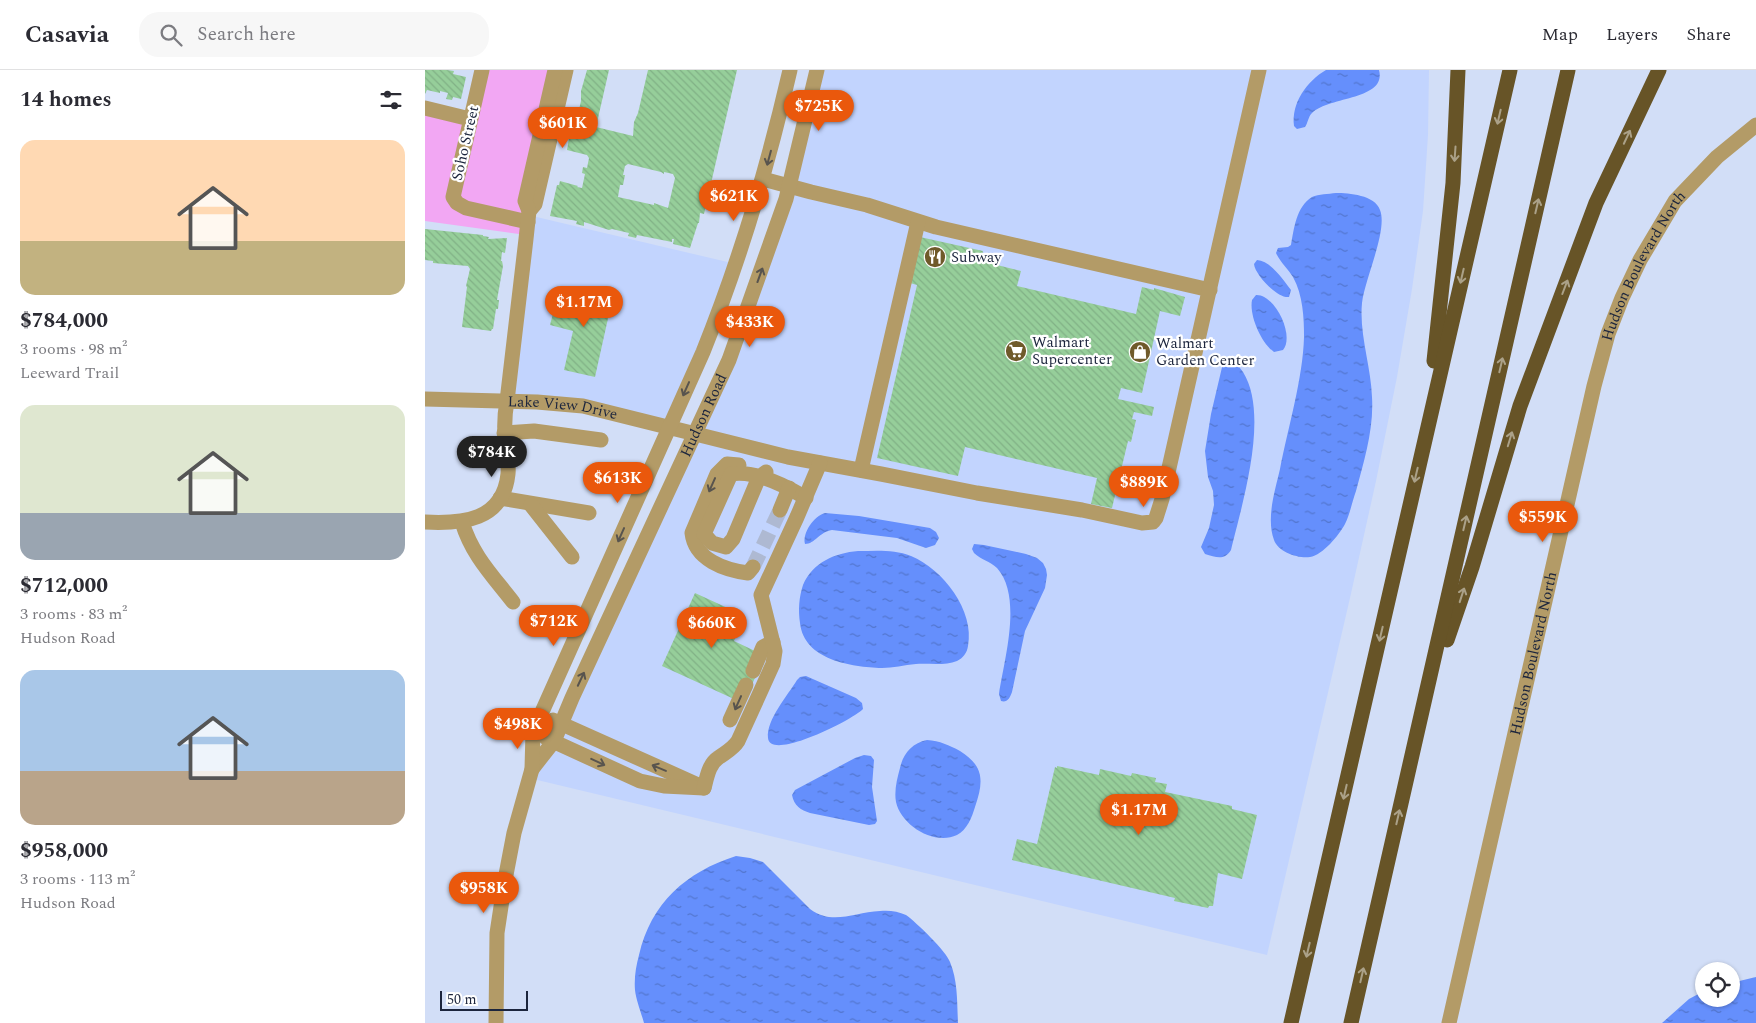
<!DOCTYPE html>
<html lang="en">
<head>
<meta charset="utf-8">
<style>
  :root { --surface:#fff; --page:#f7f7f7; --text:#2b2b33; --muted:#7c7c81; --line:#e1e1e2; --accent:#ea580c }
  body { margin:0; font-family:Spectral,serif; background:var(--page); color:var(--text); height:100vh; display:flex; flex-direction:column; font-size:19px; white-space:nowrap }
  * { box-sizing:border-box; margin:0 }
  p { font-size:16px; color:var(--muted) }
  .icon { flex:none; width:28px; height:28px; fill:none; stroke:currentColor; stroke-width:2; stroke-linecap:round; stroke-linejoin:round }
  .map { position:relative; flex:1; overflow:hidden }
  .panel { display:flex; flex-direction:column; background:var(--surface); width:425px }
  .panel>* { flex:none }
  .tools { position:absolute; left:1270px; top:892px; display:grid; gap:10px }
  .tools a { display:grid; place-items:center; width:45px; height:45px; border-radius:50%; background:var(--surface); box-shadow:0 1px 4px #0004; font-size:25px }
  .scale { position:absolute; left:15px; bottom:12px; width:88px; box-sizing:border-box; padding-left:5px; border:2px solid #1c253d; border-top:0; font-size:14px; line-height:18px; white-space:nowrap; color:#1c253d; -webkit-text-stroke:4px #fff; paint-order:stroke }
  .price { position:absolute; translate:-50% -42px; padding:0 11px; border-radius:18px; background:var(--accent); color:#fff; font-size:16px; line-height:32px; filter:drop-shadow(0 1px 2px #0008) }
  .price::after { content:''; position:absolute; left:50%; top:30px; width:15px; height:11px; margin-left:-8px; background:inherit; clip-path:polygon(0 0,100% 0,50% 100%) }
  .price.active { background:#222; color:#fff }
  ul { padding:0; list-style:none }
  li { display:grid; align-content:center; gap:10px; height:265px; padding:0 20px }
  li span { display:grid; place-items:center; height:155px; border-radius:15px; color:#555 }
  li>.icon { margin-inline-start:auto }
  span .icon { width:90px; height:90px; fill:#fffc; stroke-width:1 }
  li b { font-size:21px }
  h2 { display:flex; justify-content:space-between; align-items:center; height:60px; padding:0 20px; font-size:21px }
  header { display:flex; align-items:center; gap:30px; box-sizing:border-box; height:70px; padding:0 25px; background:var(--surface); border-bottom:1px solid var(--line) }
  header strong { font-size:24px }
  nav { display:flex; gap:28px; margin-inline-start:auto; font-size:18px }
  .search { width:350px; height:45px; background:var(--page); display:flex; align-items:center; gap:12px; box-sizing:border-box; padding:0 18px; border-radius:20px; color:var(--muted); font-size:19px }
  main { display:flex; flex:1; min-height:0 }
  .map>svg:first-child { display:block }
  .built { fill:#c2d4fe }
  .park { fill:#f2a7f3 }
  .water { fill:url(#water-ripples) }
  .building { fill:url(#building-back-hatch); fill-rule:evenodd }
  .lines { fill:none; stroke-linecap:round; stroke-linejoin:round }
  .minor-tunnel { stroke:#aeb9d2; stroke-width:15; stroke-dasharray:15 8; stroke-linecap:butt }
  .minor { stroke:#b39b67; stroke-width:15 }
  .highway { stroke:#675427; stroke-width:15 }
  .oneway { stroke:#aba188 }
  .oneway2 { stroke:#58544e }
  .labels { text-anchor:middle; stroke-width:4.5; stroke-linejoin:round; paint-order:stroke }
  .street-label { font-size:15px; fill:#1c253d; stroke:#fff }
  .poi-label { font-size:15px; fill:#1c253d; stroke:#fff; text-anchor:start }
</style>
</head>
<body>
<header>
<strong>Casavia</strong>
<div class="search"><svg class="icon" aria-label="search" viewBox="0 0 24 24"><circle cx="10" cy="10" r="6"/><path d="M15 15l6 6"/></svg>Search here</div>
<nav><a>Map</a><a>Layers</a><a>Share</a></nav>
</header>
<main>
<section class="panel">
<h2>14 homes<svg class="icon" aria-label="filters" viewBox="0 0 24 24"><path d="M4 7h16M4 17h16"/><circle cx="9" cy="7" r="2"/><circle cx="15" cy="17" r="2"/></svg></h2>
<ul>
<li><span style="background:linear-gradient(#ffd9b3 65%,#c2b280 0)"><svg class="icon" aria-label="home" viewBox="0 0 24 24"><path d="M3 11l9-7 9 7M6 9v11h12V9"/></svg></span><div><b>$784,000</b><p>3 rooms · 98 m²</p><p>Leeward Trail</p></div></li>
<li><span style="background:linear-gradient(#dfe7d0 70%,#9aa5b1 0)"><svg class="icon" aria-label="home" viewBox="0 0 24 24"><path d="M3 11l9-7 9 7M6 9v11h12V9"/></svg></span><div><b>$712,000</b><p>3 rooms · 83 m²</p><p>Hudson Road</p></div></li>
<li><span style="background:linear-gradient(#a9c7e8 65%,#b9a48a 0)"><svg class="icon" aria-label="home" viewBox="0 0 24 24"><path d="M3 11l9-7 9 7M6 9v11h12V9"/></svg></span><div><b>$958,000</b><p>3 rooms · 113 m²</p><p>Hudson Road</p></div></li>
</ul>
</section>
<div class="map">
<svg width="1331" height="953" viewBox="0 0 1331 953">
  <defs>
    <pattern id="water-ripples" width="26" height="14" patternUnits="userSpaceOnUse" patternTransform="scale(1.25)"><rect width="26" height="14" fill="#658ffc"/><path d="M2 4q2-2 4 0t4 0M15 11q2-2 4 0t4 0" fill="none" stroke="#5275cd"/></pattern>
    <pattern id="building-back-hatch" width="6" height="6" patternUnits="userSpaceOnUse" patternTransform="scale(1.25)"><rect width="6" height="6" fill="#96ce9a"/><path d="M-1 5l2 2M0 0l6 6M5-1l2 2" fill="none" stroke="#81b186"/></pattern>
  </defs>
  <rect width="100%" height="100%" fill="#d2def7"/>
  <g class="built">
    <path d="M 392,0 L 1004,0 L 1003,65 L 998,141 L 987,219 L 972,307 L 951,411 L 925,528 L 842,885 L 104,708 L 129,671 L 319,251 Z"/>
    <path d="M 103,145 L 311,194 L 244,357 L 82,331 Z"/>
  </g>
  <path class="park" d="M 57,0 L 130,0 L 101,165 L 0,151 L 0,38 L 45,49 Z"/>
  <g class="water">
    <path d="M 901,0 L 954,0 C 962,30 905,26 887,43 C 883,47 883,53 880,57 L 872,59 L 869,56 C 866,33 882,11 901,0 Z"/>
    <path d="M 911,123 C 924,123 950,125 955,140 C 963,160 940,208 937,233 C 934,264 946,296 947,327 C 949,359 939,391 931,421 C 927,432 925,444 920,454 C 914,465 898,485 885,487 C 874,489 853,482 849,470 C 841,448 850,421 855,399 C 863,358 878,308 879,267 C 879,248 878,225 868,207 C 863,199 855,192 851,183 L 853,178 L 863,177 L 866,175 C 869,159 871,137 887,127 C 894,124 903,124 911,123 Z"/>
    <path d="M 832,190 C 846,191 858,210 866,220 L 864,227 C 853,229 830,205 829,194 Z"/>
    <path d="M 831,225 C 850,224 870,266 858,280 L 849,282 C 836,273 824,245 827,230 Z"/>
    <path d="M 800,290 C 809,289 813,295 818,302 C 845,345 817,434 806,480 C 799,491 791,487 780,484 L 776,477 L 784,458 L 789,435 L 788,421 L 783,407 L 780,381 L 786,344 L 798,293 Z"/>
    <path d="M 400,443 L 434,446 L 505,458 L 511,462 L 514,468 L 510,475 L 501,478 L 472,468 L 407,460 C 394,462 390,474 380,474 C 377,463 389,446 400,443 Z"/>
    <path d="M 549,474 L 559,475 L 601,484 L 612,488 L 618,493 L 621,499 L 622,505 L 620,518 L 600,561 L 587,622 C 585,628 582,633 576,631 L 574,624 C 579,590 598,527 572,498 C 565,491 556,490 549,483 L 547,479 Z"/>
    <path d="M 433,481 C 450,481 469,479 486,486 C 518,499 550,541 543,576 C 542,583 538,588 532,591 C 520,596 503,593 491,594 C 479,595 468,598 457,598 C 426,597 379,590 375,553 C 373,540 374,527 378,515 C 388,492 410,483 433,481 Z"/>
    <path d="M 381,606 L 431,628 L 437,633 L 438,639 C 429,649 345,692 343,668 C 341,650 363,625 372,610 L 375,607 Z"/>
    <path d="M 502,670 C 515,671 524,675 535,681 C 559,696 559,711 550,737 C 547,747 542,760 532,765 C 509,776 476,755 471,732 C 469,721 472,709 475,698 C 478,684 487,673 502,670 Z"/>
    <path d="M 439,685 L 446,686 L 449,690 L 447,717 L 452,751 L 450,754 L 444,755 L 385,743 C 376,740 369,736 367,725 L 370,720 L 430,688 Z"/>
    <path d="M 311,786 L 325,788 L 338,792 L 385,839 C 408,856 429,842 455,841 C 463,840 473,841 481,845 C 491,852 522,882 525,892 C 533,911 532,933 533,953 L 219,953 C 216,942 211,930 210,920 C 209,908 211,896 214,885 C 226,833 261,802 311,786 Z"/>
    <path d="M 1331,907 L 1331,953 L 1237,953 L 1264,929 L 1279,921 L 1279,929 L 1306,929 L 1306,913 Z"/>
  </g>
  <g class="building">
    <path d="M 0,0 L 22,0 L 29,1 L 28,4 L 41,7 L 36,29 L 28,27 L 27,30 L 21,29 L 23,23 L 15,21 L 15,23 L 2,20 L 0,24 Z"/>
    <path d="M 162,0 L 184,0 L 171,57 L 208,66 L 209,52 L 213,43 L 223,0 L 312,0 L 279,144 L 275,143 L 274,153 L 273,153 L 265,178 L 248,174 L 249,169 L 247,169 L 247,172 L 212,165 L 211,168 L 203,166 L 204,163 L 187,159 L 184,160 L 159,152 L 159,156 L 151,154 L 152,151 L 125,146 L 132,115 L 134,115 L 135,111 L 153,116 L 152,117 L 157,118 L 160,104 L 157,103 L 158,97 L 162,98 L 164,88 L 162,85 L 142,80 L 144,68 L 141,68 L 143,60 L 149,61 L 156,31 L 156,21 ZM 203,94 L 236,102 L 239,104 L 239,102 L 248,104 L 250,108 L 243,138 L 229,133 L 229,135 L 193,127 L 195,115 L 198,115 L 200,105 L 198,105 L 200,96 Z"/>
    <path d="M 0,159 L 58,165 L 58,166 L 64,167 L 63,169 L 82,168 L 80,183 L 77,182 L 76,191 L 77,191 L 78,196 L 72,230 L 74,230 L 73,239 L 71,239 L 68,259 L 67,259 L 66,261 L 37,257 L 42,217 L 41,216 L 45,199 L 43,196 L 8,193 L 8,191 L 0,190 Z"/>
    <path d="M 495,167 L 558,181 L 556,191 L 596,201 L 592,216 L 711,244 L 717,217 L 729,220 L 729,218 L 760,227 L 755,246 L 735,241 L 717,323 L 696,318 L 693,329 L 729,337 L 727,346 L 709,342 L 707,349 L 711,350 L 706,372 L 703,371 L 687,438 L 666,434 L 672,408 L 540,377 L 533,406 L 452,388 L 492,215 L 485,213 Z"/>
    <path d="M 167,216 L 182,219 L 181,224 L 188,226 L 170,307 L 139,300 L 148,261 L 125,255 L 132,228 L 155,233 L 158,219 L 166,220 Z"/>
    <path d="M 270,523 L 320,546 L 309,571 L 330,581 L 332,603 L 326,617 L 309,629 L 237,596 Z"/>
    <path d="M 632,696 L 674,705 L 675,699 L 706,706 L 707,703 L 731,708 L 730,712 L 742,714 L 740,722 L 807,736 L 807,739 L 832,745 L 817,809 L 793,803 L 788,836 L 784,836 L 783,838 L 749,831 L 750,828 L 587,790 L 592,769 L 612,774 L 630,697 L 632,698 Z"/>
  </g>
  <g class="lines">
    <path class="minor-tunnel" d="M 328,497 L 355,440"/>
    <g class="minor">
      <path d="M 57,0 L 28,127 L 32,133 L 41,138 L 103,152"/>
      <path d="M 0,38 L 45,49"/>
      <path d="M 338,109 L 386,122 L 442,135 L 511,157 L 785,220"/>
      <path d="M 104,141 L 110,134 L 141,0"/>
      <path id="s1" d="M 0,329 L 112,332 L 158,336 L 363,387 L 456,404 L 552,423 L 657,440 L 717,453 L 728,452 L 731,448 L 737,429 L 834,0"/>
      <path d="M 79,363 L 109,361 L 176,370"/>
      <path d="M 314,395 L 302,394 L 292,404 L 267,463 C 270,490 300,500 323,503 L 328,497"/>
      <path d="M 436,400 L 493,152"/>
      <path d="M 341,402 L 334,407 L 308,469 L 301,477 L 287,473 L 279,464 L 306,404 C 330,400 361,416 381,428"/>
      <path d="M 75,428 L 164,443"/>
      <path d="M 106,435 L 147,487"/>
      <path d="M 355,440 L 364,418"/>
      <path d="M 0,452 C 37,454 78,451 83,404 C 84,395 82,386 81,377 C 79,361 79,347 82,331 L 101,169 L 104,141 L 100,131 L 130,0"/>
      <path d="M 37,452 C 47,485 67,505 88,532"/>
      <path d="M 328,601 L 338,577 L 348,572"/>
      <path d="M 128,650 L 271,714"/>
      <path d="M 305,650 L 321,615"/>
      <path d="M 121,668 L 215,711 L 239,716 L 279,718"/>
      <path id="s2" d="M 107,699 L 129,671 L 147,628 L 304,290 L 361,129 L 392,0"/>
      <path d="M 279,718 C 282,707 284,694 293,688 C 301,682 308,679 313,671 L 348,594 L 350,581 L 336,525 L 372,447 L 395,393"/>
      <path d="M 71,953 L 72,863 L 80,810 L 89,763 L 107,699 L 108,662 L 278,282 C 315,190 343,96 365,0"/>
      <path id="s3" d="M 1024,953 L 1169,316 L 1183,264 L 1197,228 L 1215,190 L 1250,131 L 1292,87 L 1331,55"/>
    </g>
    <g class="highway">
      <path d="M 1009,291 L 1028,113 L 1033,0"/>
      <path d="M 1022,570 L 1047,497 L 1095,336 L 1171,133 L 1234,0"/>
      <path d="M 866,953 L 1085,0"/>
      <path d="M 926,953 L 1143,0"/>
    </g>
  </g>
  <defs><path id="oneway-shaft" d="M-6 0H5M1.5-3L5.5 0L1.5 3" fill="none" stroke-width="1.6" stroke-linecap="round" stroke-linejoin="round" transform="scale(1.25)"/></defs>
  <g class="oneway">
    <use href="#oneway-shaft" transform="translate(1074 47) rotate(103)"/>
    <use href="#oneway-shaft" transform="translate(1202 67) rotate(-65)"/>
    <use href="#oneway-shaft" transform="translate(1030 84) rotate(94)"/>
    <use href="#oneway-shaft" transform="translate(1112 136) rotate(-77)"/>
    <use href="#oneway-shaft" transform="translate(1037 206) rotate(103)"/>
    <use href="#oneway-shaft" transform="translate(1140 217) rotate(-69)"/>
    <use href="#oneway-shaft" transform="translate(1076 295) rotate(-77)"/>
    <use href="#oneway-shaft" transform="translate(1085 369) rotate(-73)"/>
    <use href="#oneway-shaft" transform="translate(991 405) rotate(103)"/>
    <use href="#oneway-shaft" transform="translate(1040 453) rotate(-77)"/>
    <use href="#oneway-shaft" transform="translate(1037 525) rotate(-72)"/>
    <use href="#oneway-shaft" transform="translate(956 564) rotate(103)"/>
    <use href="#oneway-shaft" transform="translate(920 722) rotate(103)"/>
    <use href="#oneway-shaft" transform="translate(973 747) rotate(-77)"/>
    <use href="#oneway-shaft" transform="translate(883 880) rotate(103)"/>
    <use href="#oneway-shaft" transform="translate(937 905) rotate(-77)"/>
  </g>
  <g class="oneway2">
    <use href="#oneway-shaft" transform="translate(344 88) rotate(105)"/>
    <use href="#oneway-shaft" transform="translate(335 205) rotate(-70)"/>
    <use href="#oneway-shaft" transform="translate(261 319) rotate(114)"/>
    <use href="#oneway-shaft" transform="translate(287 415) rotate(114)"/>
    <use href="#oneway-shaft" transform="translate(196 465) rotate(114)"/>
    <use href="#oneway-shaft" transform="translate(156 609) rotate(-65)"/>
    <use href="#oneway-shaft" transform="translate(313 633) rotate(114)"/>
    <use href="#oneway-shaft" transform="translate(173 692) rotate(25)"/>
    <use href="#oneway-shaft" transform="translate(234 698) rotate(-157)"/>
  </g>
  <defs>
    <g id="restaurant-disc" transform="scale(1.125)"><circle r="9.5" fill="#6f5a2a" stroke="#fff"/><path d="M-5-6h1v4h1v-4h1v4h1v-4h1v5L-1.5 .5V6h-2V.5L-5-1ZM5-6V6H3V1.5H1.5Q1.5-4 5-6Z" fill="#fff"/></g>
    <g id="supermarket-disc" transform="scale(1.125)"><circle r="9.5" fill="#6f5a2a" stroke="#fff"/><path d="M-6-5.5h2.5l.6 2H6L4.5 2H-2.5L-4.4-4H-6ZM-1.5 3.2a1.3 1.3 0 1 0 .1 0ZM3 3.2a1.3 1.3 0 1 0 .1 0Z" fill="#fff"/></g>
    <g id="shop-disc" transform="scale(1.125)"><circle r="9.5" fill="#6f5a2a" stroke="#fff"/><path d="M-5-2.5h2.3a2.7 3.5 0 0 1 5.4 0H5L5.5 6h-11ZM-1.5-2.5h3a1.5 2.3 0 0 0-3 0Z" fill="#fff"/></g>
  </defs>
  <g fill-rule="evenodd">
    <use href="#restaurant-disc" x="510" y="187"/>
    <use href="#supermarket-disc" x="591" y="281"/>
    <use href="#shop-disc" x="715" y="282"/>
  </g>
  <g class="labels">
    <g class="street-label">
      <text transform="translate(40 73) rotate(-77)" y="5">Soho Street</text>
      <text dy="5" stroke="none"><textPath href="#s3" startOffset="784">Hudson Boulevard North</textPath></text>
      <text dy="5" stroke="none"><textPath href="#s1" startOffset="138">Lake View Drive</textPath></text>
      <text dy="5" stroke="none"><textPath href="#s2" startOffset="394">Hudson Road</textPath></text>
      <text dy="5" stroke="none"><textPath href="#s3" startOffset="379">Hudson Boulevard North</textPath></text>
    </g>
    <g class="poi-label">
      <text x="526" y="192">Subway</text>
      <text x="607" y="277">Walmart<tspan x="607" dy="17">Supercenter</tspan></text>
      <text x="731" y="278">Walmart<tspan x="731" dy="17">Garden Center</tspan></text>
    </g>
  </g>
</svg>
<div class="tools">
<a><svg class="icon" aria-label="locate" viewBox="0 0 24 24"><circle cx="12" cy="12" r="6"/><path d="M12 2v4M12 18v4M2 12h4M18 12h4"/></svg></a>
</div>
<div class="scale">50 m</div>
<b class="price" style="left:394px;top:62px">$725K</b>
<b class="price" style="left:138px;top:79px">$601K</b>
<b class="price" style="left:309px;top:152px">$621K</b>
<b class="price" style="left:159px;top:258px">$1.17M</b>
<b class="price" style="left:325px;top:278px">$433K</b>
<b class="price active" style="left:67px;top:408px">$784K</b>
<b class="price" style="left:193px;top:434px">$613K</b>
<b class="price" style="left:719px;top:438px">$889K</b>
<b class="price" style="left:1118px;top:473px">$559K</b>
<b class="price" style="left:129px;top:577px">$712K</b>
<b class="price" style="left:287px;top:579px">$660K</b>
<b class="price" style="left:93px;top:680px">$498K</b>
<b class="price" style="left:714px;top:766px">$1.17M</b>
<b class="price" style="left:59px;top:844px">$958K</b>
</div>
</main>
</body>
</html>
